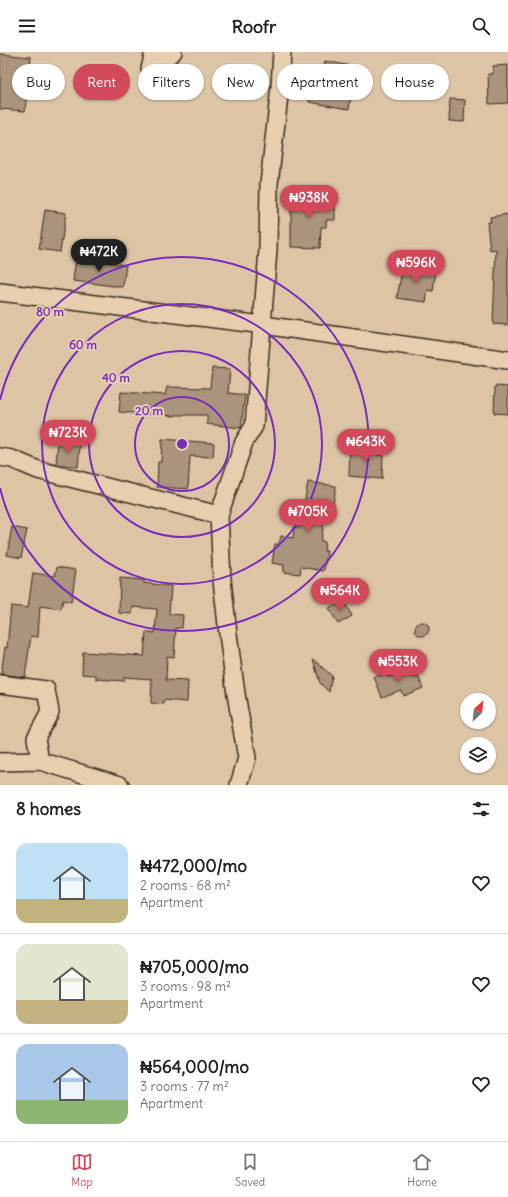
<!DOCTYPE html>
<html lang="en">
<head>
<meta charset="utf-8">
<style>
  :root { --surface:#fff; --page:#f6f6f6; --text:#222; --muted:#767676; --line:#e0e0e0; --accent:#d1495b }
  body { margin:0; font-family:Delius,sans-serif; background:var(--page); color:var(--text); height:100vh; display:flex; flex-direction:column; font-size:15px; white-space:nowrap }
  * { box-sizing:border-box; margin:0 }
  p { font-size:13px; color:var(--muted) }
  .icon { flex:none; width:22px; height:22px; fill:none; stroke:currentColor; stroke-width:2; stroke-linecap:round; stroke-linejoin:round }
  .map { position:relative; height:733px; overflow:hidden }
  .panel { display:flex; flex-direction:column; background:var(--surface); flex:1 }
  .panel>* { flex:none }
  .hud { position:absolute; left:12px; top:12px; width:484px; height:36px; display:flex; gap:8px }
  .needle { width:26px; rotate:27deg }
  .buttons { position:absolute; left:460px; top:641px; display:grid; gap:8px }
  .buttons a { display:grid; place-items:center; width:36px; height:36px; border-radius:50%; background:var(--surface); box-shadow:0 1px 3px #0004; font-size:20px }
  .price { position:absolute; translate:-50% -34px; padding:0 9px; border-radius:14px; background:var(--accent); color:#fff; font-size:13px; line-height:26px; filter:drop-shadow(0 1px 2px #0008) }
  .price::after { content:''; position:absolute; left:50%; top:24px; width:12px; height:9px; margin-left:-6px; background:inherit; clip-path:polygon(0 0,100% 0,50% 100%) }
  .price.current { background:#222; color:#fff }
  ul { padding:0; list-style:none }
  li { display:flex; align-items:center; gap:12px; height:100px; padding:0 16px }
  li+li { border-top:1px solid var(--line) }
  li span { display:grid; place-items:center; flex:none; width:112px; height:80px; border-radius:12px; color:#555 }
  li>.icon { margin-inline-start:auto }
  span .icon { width:48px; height:48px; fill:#fffc; stroke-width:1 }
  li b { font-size:17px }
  h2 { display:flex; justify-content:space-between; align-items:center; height:48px; padding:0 16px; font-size:17px }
  .tag { padding:0 14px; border-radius:18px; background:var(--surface); box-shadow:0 1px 3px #0004; font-size:14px; line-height:36px }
  .tag.current { background:var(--accent); color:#fff }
  header { display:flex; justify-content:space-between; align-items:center; height:52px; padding:0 16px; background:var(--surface); font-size:18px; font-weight:700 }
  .dock { display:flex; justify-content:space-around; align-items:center; height:56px; border-top:1px solid var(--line); background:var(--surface); font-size:11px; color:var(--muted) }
  .dock a { display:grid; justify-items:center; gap:2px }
  .dock .current { color:var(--accent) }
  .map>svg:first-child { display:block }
  .building { fill:#aa947b; stroke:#3b2a1e }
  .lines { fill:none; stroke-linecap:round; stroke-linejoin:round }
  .minor-casing { stroke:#3b2a1e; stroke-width:20 }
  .minor { stroke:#e6ceae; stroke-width:17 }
  .ring { fill:none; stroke:#7b2cbf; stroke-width:2 }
  .centre { fill:#7b2cbf; stroke:#e6ceae; stroke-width:2 }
  .ring-label { font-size:12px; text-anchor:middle; font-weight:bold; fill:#7b2cbf; stroke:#e6ceae; stroke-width:4; stroke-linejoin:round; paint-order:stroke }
</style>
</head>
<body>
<header><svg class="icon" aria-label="menu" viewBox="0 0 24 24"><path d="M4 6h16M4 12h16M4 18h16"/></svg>Roofr<svg class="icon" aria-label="search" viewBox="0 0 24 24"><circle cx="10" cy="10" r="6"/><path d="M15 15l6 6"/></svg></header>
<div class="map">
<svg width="508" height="733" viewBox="0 0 508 733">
  <rect width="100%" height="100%" fill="#dcc4a5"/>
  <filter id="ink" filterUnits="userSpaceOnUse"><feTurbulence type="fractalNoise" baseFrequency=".025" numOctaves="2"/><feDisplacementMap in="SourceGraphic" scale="8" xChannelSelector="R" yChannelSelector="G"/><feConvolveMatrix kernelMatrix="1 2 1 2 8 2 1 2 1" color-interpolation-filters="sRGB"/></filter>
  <g filter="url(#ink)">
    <g class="building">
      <path d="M 0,2 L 31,5 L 25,59 L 0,57 Z"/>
      <path d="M 325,9 L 351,14 L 349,25 L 354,26 L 349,57 L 309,50 L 314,19 L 323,21 Z"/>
      <path d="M 508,13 L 508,51 L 489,52 L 488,22 L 493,22 L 493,14 Z"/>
      <path d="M 450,47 L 465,48 L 464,70 L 449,69 Z"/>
      <path d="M 291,141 L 316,141 L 316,147 L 335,147 L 335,168 L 326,168 L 326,175 L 321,175 L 320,196 L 291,195 Z"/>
      <path d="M 45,158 L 66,161 L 60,200 L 39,197 Z"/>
      <path d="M 508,162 L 508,273 L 493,272 L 496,197 L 490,198 L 487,170 L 491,170 L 490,165 Z"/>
      <path d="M 76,206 L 126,213 L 123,235 L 73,229 Z"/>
      <path d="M 403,213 L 436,219 L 433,239 L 428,238 L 426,250 L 397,246 Z"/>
      <path d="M 212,316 L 230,317 L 228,341 L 245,343 L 241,376 L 207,372 L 207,363 L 175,363 L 175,364 L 119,360 L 121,340 L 165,343 L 167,335 L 210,336 Z"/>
      <path d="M 495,334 L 508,335 L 508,362 L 494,361 Z"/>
      <path d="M 162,387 L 214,391 L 213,405 L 190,404 L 188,437 L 157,435 L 158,410 L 161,410 Z"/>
      <path d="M 58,390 L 80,392 L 78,415 L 56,412 Z"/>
      <path d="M 350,395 L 377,396 L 377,403 L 383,403 L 382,427 L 349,424 Z"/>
      <path d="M 308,430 L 336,434 L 331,465 L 325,464 L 321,489 L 325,490 L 324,499 L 327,499 L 324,519 L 301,515 L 300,522 L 283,520 L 284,513 L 272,511 L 275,492 L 279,492 L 281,484 L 293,486 L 294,475 L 300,476 Z"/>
      <path d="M 12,475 L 27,478 L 21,506 L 7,503 Z"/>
      <path d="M 57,515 L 76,518 L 71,550 L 63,548 L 61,557 L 40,554 L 38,585 L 31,584 L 25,625 L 1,622 L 5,595 L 7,596 L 11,554 L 28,556 L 33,521 L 55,524 Z"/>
      <path d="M 120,526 L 144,528 L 144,531 L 171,534 L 169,562 L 183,563 L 182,576 L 176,576 L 174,605 L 167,604 L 166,628 L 188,629 L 187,650 L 164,648 L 164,652 L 151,651 L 152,627 L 124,625 L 124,629 L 96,627 L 96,623 L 82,622 L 83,600 L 144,604 L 146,580 L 155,581 L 157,557 L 133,555 L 132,562 L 119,561 Z"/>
      <path d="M 343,548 L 352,564 L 338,572 L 329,556 Z"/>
      <circle cx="422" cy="577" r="7"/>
      <path d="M 313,607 L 332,624 L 329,640 L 320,631 Z"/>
      <path d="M 410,617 L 414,626 L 418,624 L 423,636 L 403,644 L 401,638 L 382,645 L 374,625 L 386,621 L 388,625 Z"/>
    </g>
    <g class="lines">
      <g class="minor-casing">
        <g id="minor">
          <path d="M 154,0 L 150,17 L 173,0"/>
          <path d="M 0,240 L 263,273 L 508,308"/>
          <path d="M 0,405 L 12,407 L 38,418 L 219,463"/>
          <path d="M 0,632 L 46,638 L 50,660 L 36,686 L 40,709"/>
          <path d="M 0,710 L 40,709 L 120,733"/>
          <path d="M 239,733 L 247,706 L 236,642 L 228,582 L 222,528 L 219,463 L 244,390 L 254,374 L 268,198 L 269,132 L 280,35 L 282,0"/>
        </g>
      </g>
      <use href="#minor" class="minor"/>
    </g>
  </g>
  <g class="ring">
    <circle cx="182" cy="392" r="47"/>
    <circle cx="182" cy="392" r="93"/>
    <circle cx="182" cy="392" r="140"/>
    <path d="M0 348A187 187 0 1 1 0 436"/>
  </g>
  <circle cx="182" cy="392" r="6" class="centre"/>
  <g class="ring-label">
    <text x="50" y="264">80 m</text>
    <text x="83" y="297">60 m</text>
    <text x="116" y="330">40 m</text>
    <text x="149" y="363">20 m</text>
  </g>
</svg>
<div class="buttons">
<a><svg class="needle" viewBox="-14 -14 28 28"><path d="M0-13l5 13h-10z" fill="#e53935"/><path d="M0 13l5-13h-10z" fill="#767676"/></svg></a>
<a><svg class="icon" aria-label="layers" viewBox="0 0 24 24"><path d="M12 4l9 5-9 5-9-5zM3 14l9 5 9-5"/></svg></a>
</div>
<b class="price" style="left:309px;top:167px">₦938K</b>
<b class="price current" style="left:99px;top:221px">₦472K</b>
<b class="price" style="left:416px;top:232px">₦596K</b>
<b class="price" style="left:68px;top:402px">₦723K</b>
<b class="price" style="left:366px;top:411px">₦643K</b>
<b class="price" style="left:308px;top:481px">₦705K</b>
<b class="price" style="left:340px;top:560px">₦564K</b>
<b class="price" style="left:398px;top:631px">₦553K</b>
<div class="hud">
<a class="tag">Buy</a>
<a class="tag current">Rent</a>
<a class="tag">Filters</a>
<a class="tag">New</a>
<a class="tag">Apartment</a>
<a class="tag">House</a>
</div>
</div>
<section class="panel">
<h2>8 homes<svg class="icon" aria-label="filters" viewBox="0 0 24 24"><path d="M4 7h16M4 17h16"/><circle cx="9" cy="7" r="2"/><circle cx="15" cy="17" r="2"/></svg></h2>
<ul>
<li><span style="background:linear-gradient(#bfe0f5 70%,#c2b280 0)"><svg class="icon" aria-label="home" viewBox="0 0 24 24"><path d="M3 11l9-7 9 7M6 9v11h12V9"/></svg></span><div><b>₦472,000/mo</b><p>2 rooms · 68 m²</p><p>Apartment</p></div><svg class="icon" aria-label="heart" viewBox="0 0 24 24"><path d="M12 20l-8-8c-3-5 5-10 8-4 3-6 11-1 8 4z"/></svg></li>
<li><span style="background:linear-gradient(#dfe7d0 70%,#c2b280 0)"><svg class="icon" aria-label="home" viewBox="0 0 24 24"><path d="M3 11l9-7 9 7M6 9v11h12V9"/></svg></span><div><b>₦705,000/mo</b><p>3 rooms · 98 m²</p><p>Apartment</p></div><svg class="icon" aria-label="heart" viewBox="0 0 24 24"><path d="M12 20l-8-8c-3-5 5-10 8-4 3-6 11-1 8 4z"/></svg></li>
<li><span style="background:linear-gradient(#a9c7e8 70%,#8fb573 0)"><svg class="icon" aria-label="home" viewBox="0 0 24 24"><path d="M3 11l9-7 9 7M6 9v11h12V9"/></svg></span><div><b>₦564,000/mo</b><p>3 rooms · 77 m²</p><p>Apartment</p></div><svg class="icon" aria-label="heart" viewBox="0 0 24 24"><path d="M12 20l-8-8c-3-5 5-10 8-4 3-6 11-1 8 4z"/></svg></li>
</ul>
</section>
<nav class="dock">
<a class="current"><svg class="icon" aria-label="map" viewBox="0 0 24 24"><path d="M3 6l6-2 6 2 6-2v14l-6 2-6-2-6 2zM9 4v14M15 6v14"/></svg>Map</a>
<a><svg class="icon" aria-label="saved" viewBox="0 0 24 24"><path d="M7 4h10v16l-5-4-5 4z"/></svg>Saved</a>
<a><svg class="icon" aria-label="home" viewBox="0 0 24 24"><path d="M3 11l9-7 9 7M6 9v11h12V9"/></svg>Home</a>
</nav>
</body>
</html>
